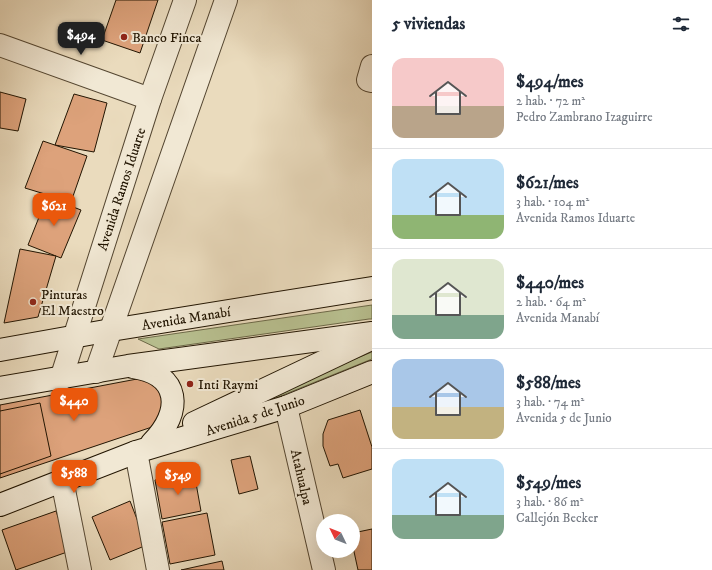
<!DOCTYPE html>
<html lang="es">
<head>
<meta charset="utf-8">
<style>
  :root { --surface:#fff; --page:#f6f6f7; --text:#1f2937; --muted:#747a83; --line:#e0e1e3; --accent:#ea580c }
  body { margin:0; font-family:"IM FELL DW Pica",serif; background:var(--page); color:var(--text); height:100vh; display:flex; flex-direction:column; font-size:15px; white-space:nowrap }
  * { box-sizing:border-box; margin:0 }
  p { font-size:13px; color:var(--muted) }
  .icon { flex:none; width:22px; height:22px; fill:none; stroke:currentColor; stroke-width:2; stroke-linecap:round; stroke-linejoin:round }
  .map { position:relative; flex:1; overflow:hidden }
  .drawer { display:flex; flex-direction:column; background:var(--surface); width:340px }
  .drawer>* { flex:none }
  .needle { width:26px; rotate:313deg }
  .fabs { position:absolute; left:316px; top:514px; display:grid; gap:8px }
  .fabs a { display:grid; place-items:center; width:44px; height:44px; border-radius:50%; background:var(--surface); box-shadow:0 4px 16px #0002; font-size:20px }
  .price { position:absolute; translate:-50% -34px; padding:0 9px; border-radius:8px; background:var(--accent); color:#fff; font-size:13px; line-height:26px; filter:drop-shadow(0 1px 2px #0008) }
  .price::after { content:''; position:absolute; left:50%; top:24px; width:12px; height:9px; margin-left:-6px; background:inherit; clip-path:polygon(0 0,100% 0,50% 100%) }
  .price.active { background:#222; color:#fff }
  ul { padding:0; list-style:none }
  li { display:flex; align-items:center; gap:12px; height:100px; padding:0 20px }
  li+li { border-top:1px solid var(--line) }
  li span { display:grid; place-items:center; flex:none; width:112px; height:80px; border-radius:12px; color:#555 }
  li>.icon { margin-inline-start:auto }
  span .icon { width:48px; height:48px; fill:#fffc; stroke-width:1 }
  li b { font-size:17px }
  h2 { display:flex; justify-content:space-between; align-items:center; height:48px; padding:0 20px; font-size:17px }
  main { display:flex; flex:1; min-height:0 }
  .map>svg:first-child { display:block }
  .green { fill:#b8c090; stroke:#6d6a49 }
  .building { fill:#dda27b; stroke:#221502 }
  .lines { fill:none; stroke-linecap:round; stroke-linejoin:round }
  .street-casing { stroke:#544631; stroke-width:24 }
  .secondary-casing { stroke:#221502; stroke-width:24 }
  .street { stroke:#f1e8d4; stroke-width:22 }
  .secondary { stroke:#f1e8d4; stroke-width:22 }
  .poi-dot { fill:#8f2418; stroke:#f1e8d4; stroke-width:1.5 }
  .labels { text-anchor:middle; stroke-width:4; stroke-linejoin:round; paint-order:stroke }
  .poi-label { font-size:14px; fill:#221502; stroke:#f1e8d4; text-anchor:start }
  .street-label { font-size:14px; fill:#221502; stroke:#f1e8d4 }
</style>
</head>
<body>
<main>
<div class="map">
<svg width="372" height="570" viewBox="0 0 372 570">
  <rect width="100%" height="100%" fill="#eadbbd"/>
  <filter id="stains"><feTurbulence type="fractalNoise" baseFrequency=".005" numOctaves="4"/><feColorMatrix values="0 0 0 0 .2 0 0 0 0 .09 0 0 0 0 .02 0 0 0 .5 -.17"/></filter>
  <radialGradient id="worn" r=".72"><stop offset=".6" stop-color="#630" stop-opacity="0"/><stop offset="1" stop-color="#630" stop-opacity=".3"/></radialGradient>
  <g class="green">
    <path d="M 372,305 L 372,319 L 369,319 L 159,349 L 138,339 Z"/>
    <path d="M 372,352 L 372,359 L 251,408 L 248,402 Z"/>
  </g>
  <g class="building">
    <path d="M 116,0 L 158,0 L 140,53 L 102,40 Z"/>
    <path d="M 0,92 L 26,99 L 18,131 L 0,128 Z"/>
    <path d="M 74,94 L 107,103 L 94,152 L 55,145 Z"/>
    <path d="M 43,141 L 87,156 L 71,202 L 25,188 Z"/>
    <path d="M 47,197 L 81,210 L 61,258 L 28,245 Z"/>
    <path d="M 20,249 L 56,256 L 38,317 L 4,323 Z"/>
    <path d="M 137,379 L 147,380 L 162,391 L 164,409 L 152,427 L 0,478 L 0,405 Z"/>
    <path d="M 40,403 L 51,456 L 0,474 L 0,411 Z"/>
    <path d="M 360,410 L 372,447 L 372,469 L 343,478 L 338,464 L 330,466 L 323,446 L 323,434 L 328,420 Z"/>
    <path d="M 250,456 L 258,489 L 239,494 L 231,460 Z"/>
    <path d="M 194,472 L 201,511 L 162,519 L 155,480 Z"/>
    <path d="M 130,501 L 147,545 L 110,560 L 92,517 Z"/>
    <path d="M 56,511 L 70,551 L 16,570 L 2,530 Z"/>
    <path d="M 207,513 L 215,555 L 170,564 L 162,522 Z"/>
    <path d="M 372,529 L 372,570 L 358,570 L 353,547 L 353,533 Z"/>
    <path d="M 222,561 L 224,570 L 181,570 Z"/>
  </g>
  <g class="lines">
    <g class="street-casing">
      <g id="street">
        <path d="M 0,45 L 150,99"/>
        <path d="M 372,66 L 368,80 L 372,81"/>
        <path d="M 96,372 L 226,0"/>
        <path d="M 61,379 L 150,99 L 185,0"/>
        <path d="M 286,407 L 324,570"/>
        <path d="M 136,452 L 158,570"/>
        <path d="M 62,480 L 80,570"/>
      </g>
    </g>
    <g class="secondary-casing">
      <g id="secondary">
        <path d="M 0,350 L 111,330 L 372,288"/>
        <path d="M 133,367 C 181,374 183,412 152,443"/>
        <path d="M 0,388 L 128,366 L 372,333"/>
        <path d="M 194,423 L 371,339"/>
        <path d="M 0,505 L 136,452 L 286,407 L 372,372"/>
      </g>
    </g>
    <use href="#street" class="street"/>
    <use href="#secondary" class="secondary"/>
  </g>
  <g class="poi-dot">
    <circle cx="124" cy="37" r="4"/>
    <circle cx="33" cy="302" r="4"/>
    <circle cx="190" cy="384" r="4"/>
  </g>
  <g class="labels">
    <g class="poi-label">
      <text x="132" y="42">Banco Finca</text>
      <text x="41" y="299">Pinturas<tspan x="41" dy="16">El Maestro</tspan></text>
      <text x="198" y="389">Inti Raymi</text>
    </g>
    <g class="street-label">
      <text transform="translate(121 189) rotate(-72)" y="5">Avenida Ramos Iduarte</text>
      <text transform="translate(186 318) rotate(-9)" y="5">Avenida Manabí</text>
      <text transform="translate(255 415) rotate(-18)" y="5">Avenida 5 de Junio</text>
      <text transform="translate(302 477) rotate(77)" y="5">Atahualpa</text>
    </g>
  </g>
  <rect width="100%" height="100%" filter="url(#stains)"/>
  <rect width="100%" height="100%" fill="url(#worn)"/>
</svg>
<div class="fabs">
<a><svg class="needle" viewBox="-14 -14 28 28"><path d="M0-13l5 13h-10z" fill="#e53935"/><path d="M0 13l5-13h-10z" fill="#747a83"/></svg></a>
</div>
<b class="price active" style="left:81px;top:56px">$494</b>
<b class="price" style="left:54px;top:227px">$621</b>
<b class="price" style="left:74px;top:422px">$440</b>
<b class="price" style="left:74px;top:494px">$588</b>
<b class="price" style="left:178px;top:496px">$549</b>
</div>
<section class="drawer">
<h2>5 viviendas<svg class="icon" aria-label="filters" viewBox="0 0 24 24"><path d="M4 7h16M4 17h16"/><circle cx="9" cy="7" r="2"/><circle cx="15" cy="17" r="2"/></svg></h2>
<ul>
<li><span style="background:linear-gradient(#f6c9c9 60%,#b9a48a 0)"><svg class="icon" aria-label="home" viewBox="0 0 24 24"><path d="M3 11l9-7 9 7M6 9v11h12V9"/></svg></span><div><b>$494/mes</b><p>2 hab. · 72 m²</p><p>Pedro Zambrano Izaguirre</p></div></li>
<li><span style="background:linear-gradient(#bfe0f5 70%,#8fb573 0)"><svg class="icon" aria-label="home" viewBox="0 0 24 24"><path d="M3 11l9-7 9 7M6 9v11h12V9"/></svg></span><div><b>$621/mes</b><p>3 hab. · 104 m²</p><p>Avenida Ramos Iduarte</p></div></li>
<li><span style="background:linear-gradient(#dfe7d0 70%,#7fa58c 0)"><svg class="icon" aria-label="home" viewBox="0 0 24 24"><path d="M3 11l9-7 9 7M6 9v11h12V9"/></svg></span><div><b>$440/mes</b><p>2 hab. · 64 m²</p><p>Avenida Manabí</p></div></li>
<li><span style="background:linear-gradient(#a9c7e8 60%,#c2b280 0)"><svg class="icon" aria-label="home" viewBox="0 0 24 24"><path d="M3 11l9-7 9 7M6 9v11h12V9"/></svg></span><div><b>$588/mes</b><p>3 hab. · 74 m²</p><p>Avenida 5 de Junio</p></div></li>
<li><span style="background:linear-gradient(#bfe0f5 70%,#7fa58c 0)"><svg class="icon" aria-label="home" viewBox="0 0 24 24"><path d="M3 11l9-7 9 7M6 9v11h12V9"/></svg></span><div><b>$549/mes</b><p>3 hab. · 86 m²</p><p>Callejón Becker</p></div></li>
</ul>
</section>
</main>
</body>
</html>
